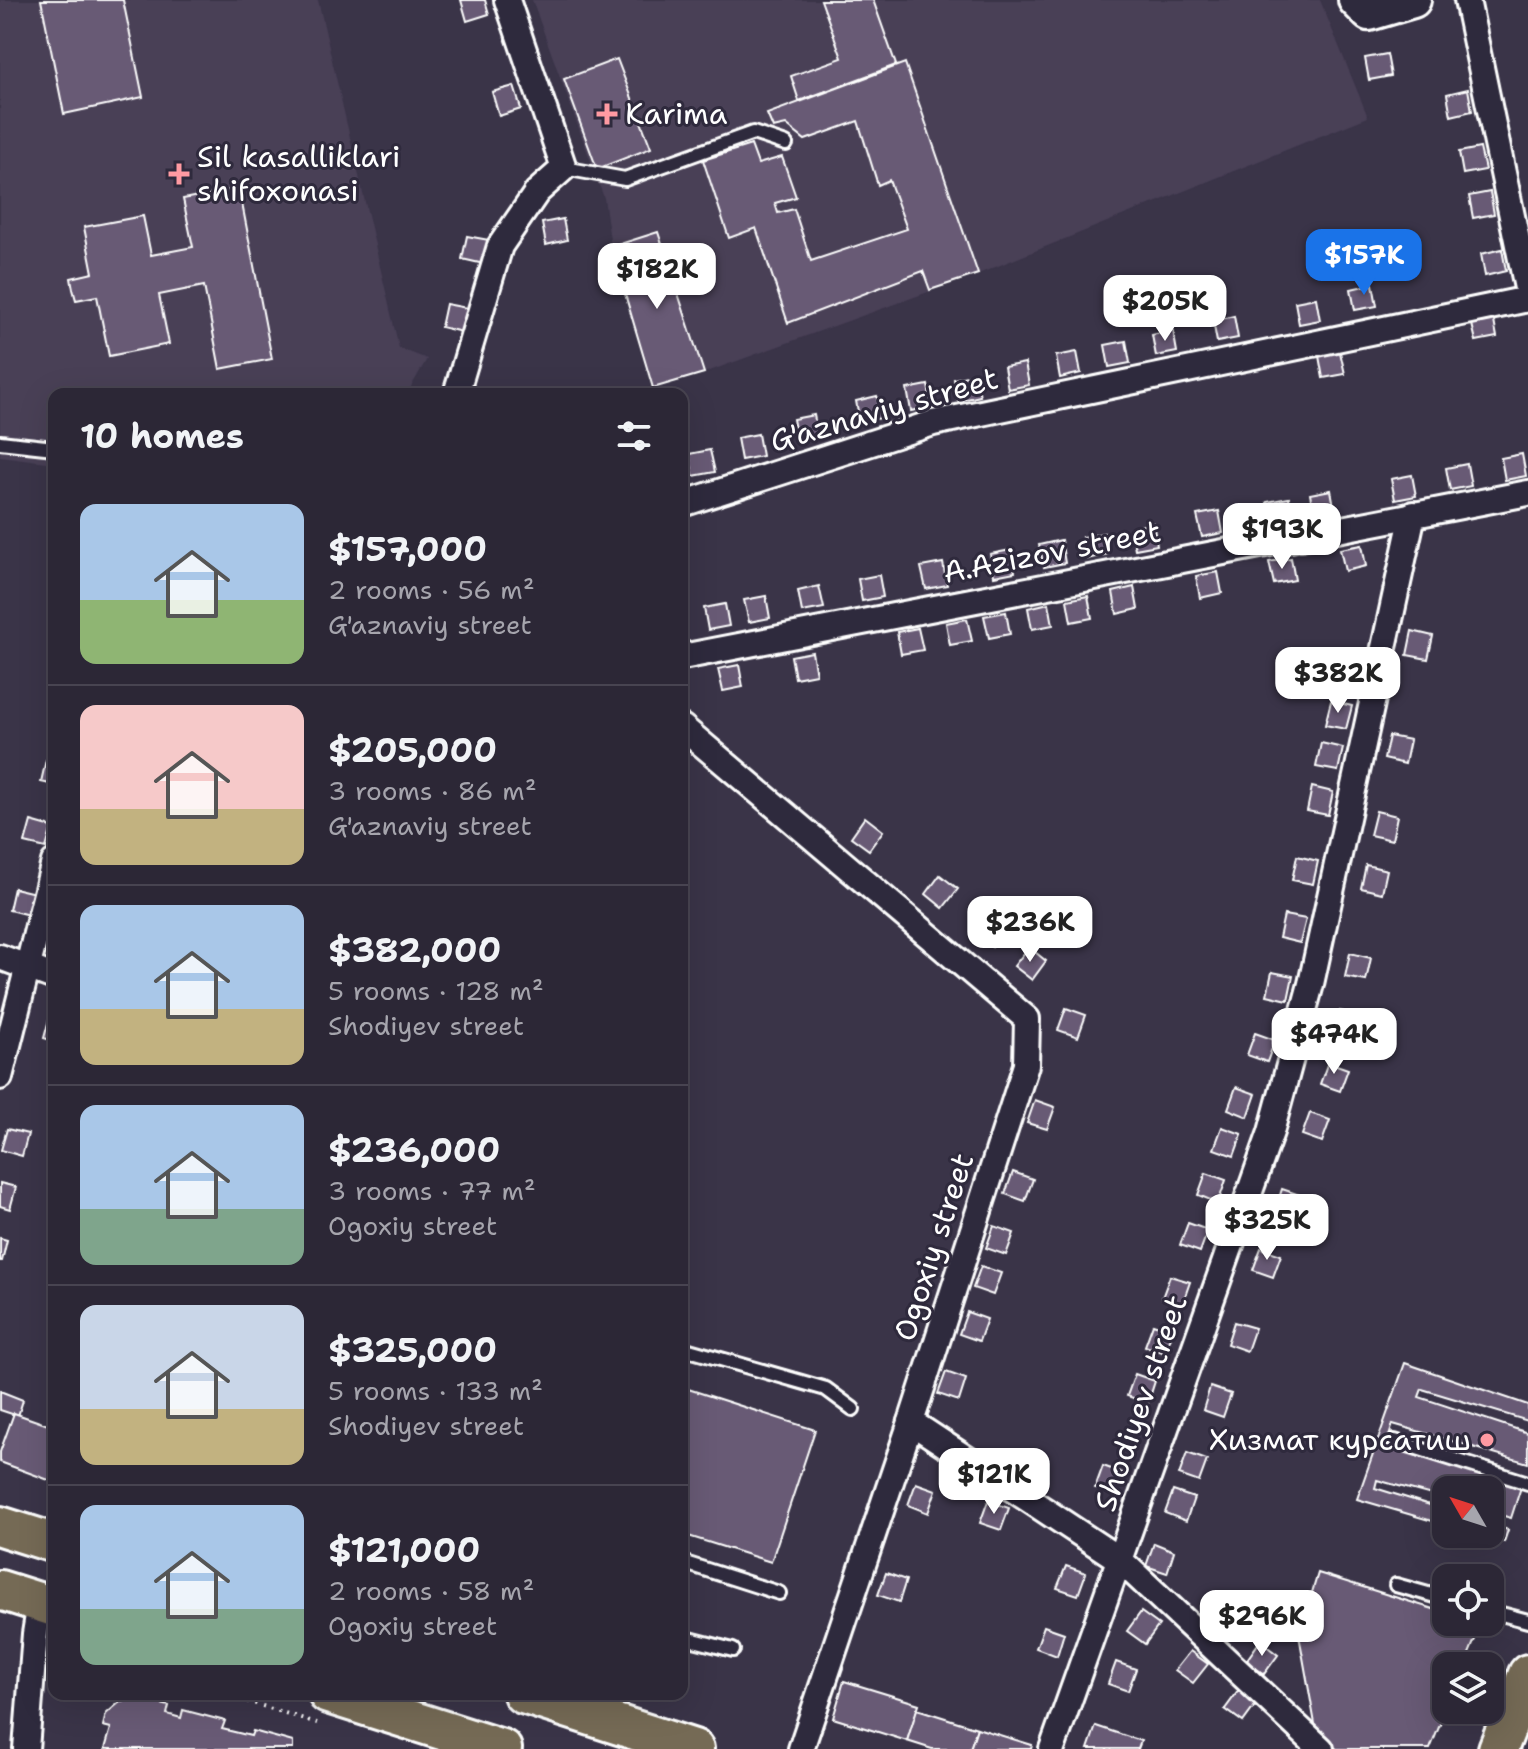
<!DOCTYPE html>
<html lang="en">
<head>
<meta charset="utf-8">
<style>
  :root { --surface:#2c2736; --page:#383342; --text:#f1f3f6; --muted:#a6a5ad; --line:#484451; --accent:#1a73e8 }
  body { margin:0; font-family:"Shantell Sans",sans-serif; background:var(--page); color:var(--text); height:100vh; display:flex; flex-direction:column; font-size:30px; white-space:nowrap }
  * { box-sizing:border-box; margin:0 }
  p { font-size:26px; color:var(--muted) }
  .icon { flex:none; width:44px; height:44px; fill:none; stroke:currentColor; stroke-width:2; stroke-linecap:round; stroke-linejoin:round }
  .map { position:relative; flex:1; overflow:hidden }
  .drawer { position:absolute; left:48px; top:388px; width:640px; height:1312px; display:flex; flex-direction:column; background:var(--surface); border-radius:16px; box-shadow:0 8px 32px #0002,0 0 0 2px var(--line) }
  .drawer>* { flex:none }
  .needle { width:52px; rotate:309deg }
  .buttons { position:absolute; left:1432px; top:1476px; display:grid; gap:16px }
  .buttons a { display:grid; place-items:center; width:72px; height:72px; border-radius:16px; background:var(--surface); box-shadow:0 8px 32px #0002,0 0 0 2px var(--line); font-size:40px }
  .price { position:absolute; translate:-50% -68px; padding:0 18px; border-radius:16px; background:#fff; color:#222; font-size:26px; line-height:52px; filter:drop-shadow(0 2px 4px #0008) }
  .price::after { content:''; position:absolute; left:50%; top:48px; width:24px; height:18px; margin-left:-12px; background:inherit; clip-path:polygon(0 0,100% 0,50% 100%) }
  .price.active { background:var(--accent); color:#fff }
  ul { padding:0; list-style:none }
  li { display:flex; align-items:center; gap:24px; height:200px; padding:0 32px }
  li+li { border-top:2px solid var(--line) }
  li span { display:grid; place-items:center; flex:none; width:224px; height:160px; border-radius:16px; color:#555 }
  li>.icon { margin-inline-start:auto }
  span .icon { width:96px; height:96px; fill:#fffc; stroke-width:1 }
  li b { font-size:34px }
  h2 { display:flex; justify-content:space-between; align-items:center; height:96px; padding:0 32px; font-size:34px }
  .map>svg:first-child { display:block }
  .built { fill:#483f56 }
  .building { fill:#685a75; stroke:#fff; stroke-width:2 }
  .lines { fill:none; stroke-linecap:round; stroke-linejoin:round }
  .lane-casing { stroke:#fff; stroke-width:18 }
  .street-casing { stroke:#fff; stroke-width:30 }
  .secondary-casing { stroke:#fff; stroke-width:40 }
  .primary-casing { stroke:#fff; stroke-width:44 }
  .path { stroke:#fff; stroke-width:4; stroke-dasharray:2 6; stroke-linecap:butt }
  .lane { stroke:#2f2a3d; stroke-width:12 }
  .street { stroke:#2f2a3d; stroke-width:24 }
  .secondary { stroke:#2f2a3d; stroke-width:34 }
  .primary { stroke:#756a55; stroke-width:38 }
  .poi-dot { fill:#ff9aa2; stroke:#2f2a3d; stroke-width:3 }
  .labels { text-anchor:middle; stroke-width:6; stroke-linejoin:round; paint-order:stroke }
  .poi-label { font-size:30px; fill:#fff; stroke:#2f2a3d; text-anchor:start }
  .street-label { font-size:30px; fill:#fff; stroke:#2f2a3d }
</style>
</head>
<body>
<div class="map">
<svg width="1528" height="1749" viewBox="0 0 1528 1749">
  <rect width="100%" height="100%" fill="#3a3448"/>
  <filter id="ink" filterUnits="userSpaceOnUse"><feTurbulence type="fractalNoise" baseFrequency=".0125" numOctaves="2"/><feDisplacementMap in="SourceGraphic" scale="16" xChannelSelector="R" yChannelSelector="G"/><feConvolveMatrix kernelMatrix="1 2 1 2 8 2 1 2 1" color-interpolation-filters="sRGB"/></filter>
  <g filter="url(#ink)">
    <g class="built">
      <path d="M 0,0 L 318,0 L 399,348 L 427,359 L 407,394 L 54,394 L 54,463 L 0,456 Z"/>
      <path d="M 532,0 L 1320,0 L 1368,117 L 978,274 L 704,373 L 653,388 L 611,247 L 604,198 Z"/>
    </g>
    <g class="building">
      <path d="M 41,0 L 123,0 L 143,97 L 64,114 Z"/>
      <path d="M 461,0 L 485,0 L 489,14 L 467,21 Z"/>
      <path d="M 821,0 L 873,0 L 896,65 L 799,101 L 791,76 L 842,58 Z"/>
      <path d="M 1387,54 L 1391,76 L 1369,80 L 1365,58 Z"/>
      <path d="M 617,59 L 651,148 L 597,169 L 564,79 Z"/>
      <path d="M 905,63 L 978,274 L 930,290 L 923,271 L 788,323 L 756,228 L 729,238 L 703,160 L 751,145 L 758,164 L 782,157 L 796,197 L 775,203 L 778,213 L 794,209 L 811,261 L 907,229 L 889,180 L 878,185 L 858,121 L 805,140 L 786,125 L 773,128 L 767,114 Z"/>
      <path d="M 514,86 L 521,109 L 499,116 L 492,92 Z"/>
      <path d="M 1468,89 L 1472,111 L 1451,116 L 1447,94 Z"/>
      <path d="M 1480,148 L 1485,170 L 1463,174 L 1459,152 Z"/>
      <path d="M 239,188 L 272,359 L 220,369 L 204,286 L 159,295 L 169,344 L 109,356 L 97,296 L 76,300 L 73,289 L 71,278 L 93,273 L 84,227 L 143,216 L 151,255 L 193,247 L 183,199 Z"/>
      <path d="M 1490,192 L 1494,214 L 1473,218 L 1469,196 Z"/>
      <path d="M 563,219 L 567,240 L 546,245 L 542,223 Z"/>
      <path d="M 658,232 L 704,373 L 653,388 L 611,247 Z"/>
      <path d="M 467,236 L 489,240 L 484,264 L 462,259 Z"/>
      <path d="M 1502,249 L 1506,271 L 1485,276 L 1481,254 Z"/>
      <path d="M 1373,284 L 1377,306 L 1355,310 L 1351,289 Z"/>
      <path d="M 1316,298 L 1320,320 L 1299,324 L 1295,302 Z"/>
      <path d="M 446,304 L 467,308 L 462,332 L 441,327 Z"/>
      <path d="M 1234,316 L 1238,338 L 1217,342 L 1213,321 Z"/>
      <path d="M 1493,316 L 1497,337 L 1476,341 L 1471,320 Z"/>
      <path d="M 1173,330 L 1177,352 L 1156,356 L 1152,335 Z"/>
      <path d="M 1126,341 L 1130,363 L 1109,367 L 1105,345 Z"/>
      <path d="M 1077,352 L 1081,373 L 1060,378 L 1056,356 Z"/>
      <path d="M 1340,352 L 1345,374 L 1323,378 L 1319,356 Z"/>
      <path d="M 1025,363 L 1029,385 L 1008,389 L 1004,367 Z"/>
      <path d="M 975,374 L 980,396 L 958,401 L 954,379 Z"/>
      <path d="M 928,385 L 932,407 L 911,411 L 907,389 Z"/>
      <path d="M 877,396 L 881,418 L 860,422 L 856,401 Z"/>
      <path d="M 814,415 L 818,437 L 797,441 L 793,419 Z"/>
      <path d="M 758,434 L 762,456 L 741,460 L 737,438 Z"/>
      <path d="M 710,450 L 715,472 L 693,476 L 689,454 Z"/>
      <path d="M 1522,454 L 1526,476 L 1505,480 L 1501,458 Z"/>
      <path d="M 1467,464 L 1471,486 L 1450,490 L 1446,468 Z"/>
      <path d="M 1412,475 L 1416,496 L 1395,500 L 1391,479 Z"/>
      <path d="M 1331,490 L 1335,512 L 1314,516 L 1310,494 Z"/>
      <path d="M 1289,498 L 1293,520 L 1272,524 L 1267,502 Z"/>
      <path d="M 1219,511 L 1223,533 L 1202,537 L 1197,515 Z"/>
      <path d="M 1153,523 L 1157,545 L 1135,549 L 1131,528 Z"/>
      <path d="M 1104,533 L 1108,554 L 1087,559 L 1082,537 Z"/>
      <path d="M 1061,540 L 1065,563 L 1044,567 L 1039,545 Z"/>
      <path d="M 1362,545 L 1366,566 L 1345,571 L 1340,549 Z"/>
      <path d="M 1011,550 L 1015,572 L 994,576 L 990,554 Z"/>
      <path d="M 1291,558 L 1295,580 L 1274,584 L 1269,562 Z"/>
      <path d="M 943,563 L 947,585 L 926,589 L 921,567 Z"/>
      <path d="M 1218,572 L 1222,593 L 1200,598 L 1196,576 Z"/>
      <path d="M 879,575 L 883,597 L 862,601 L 858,579 Z"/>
      <path d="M 819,586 L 824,608 L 802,612 L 798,591 Z"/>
      <path d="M 1134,587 L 1138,609 L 1117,614 L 1113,592 Z"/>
      <path d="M 766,596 L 770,618 L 749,622 L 744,600 Z"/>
      <path d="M 1088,596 L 1092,618 L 1071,622 L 1067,600 Z"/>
      <path d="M 1049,603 L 1053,625 L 1032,629 L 1028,608 Z"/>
      <path d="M 725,604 L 729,626 L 708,630 L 704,608 Z"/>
      <path d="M 1006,612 L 1010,634 L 989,638 L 984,616 Z"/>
      <path d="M 967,619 L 972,641 L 950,645 L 946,623 Z"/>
      <path d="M 918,628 L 923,650 L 901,654 L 897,632 Z"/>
      <path d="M 1412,631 L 1433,636 L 1428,659 L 1407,655 Z"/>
      <path d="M 812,652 L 816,674 L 795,678 L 791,656 Z"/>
      <path d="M 1339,663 L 1360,667 L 1355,691 L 1334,686 Z"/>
      <path d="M 739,665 L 743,687 L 723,691 L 718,669 Z"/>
      <path d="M 1331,701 L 1352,706 L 1346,729 L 1325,725 Z"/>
      <path d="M 1389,736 L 1410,740 L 1405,764 L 1384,759 Z"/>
      <path d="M 1321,743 L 1343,748 L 1338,771 L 1316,767 Z"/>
      <path d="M 46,760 L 54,762 L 54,785 L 41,782 Z"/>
      <path d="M 1312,787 L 1333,792 L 1328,815 L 1307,811 Z"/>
      <path d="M 1376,811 L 1397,816 L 1392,840 L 1370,835 Z"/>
      <path d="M 865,817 L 883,831 L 869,850 L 851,837 Z"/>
      <path d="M 31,821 L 52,827 L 46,848 L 25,843 Z"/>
      <path d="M 1297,856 L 1318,861 L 1313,884 L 1292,880 Z"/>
      <path d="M 1366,865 L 1387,870 L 1382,893 L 1361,888 Z"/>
      <path d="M 940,875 L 958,889 L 943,908 L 926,894 Z"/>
      <path d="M 14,888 L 35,893 L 29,915 L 9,910 Z"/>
      <path d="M 989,915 L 1006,928 L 992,947 L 974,934 Z"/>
      <path d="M 1284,915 L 1306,919 L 1300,943 L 1279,938 Z"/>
      <path d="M 1029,947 L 1046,961 L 1032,980 L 1014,966 Z"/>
      <path d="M 1350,953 L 1371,958 L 1366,981 L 1345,977 Z"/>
      <path d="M 1272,972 L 1293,976 L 1288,1000 L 1267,995 Z"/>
      <path d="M 1066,1008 L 1086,1015 L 1078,1037 L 1058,1030 Z"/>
      <path d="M 1340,1011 L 1361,1016 L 1356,1039 L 1335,1035 Z"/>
      <path d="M 50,1016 L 54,1018 L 54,1041 L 44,1038 Z"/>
      <path d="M 1255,1033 L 1275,1040 L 1267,1062 L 1247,1055 Z"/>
      <path d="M 1328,1062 L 1348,1069 L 1340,1091 L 1320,1084 Z"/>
      <path d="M 1236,1087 L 1256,1094 L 1248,1117 L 1228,1109 Z"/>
      <path d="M 1035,1100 L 1055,1107 L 1047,1129 L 1027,1123 Z"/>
      <path d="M 1310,1113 L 1330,1120 L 1322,1142 L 1302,1135 Z"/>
      <path d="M 1222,1127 L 1242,1134 L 1234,1156 L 1214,1149 Z"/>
      <path d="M 7,1129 L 28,1134 L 22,1156 L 1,1150 Z"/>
      <path d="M 1013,1172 L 1033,1179 L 1025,1201 L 1005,1194 Z"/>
      <path d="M 1206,1173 L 1226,1180 L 1218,1203 L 1198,1195 Z"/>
      <path d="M 0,1183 L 16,1187 L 10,1209 L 0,1206 Z"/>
      <path d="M 1282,1189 L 1303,1196 L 1295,1218 L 1275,1211 Z"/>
      <path d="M 1188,1223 L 1208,1230 L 1200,1252 L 1180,1245 Z"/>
      <path d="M 994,1226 L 1014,1233 L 1006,1255 L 986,1248 Z"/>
      <path d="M 0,1238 L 7,1240 L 2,1261 L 0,1261 Z"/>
      <path d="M 1261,1248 L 1281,1255 L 1273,1277 L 1253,1270 Z"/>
      <path d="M 981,1266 L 1001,1273 L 993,1295 L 973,1288 Z"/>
      <path d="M 1170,1276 L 1190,1282 L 1182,1305 L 1162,1298 Z"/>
      <path d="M 967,1312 L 987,1319 L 979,1341 L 959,1334 Z"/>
      <path d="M 1234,1322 L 1255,1328 L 1247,1351 L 1227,1344 Z"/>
      <path d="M 1153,1324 L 1173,1331 L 1165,1353 L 1145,1346 Z"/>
      <path d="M 1405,1363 L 1528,1405 L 1528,1421 L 1422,1389 L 1419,1397 L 1528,1433 L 1528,1463 L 1393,1424 L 1386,1446 L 1522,1484 L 1511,1518 L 1490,1512 L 1490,1490 L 1446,1490 L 1446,1499 L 1377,1480 L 1375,1488 L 1446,1510 L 1446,1525 L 1357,1499 Z"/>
      <path d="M 946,1372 L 966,1379 L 959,1401 L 938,1394 Z"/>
      <path d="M 1135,1374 L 1155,1381 L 1148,1403 L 1127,1396 Z"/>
      <path d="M 682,1387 L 815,1430 L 771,1562 L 682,1534 Z"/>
      <path d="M 1210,1387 L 1231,1394 L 1223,1417 L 1203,1410 Z"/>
      <path d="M 0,1391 L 23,1400 L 18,1416 L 0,1410 Z"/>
      <path d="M 14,1413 L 54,1427 L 54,1482 L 0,1462 L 0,1452 Z"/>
      <path d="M 1187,1453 L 1207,1460 L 1199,1482 L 1179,1475 Z"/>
      <path d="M 1103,1466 L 1123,1473 L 1115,1495 L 1095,1488 Z"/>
      <path d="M 916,1483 L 936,1490 L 928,1513 L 908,1505 Z"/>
      <path d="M 1173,1491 L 1194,1498 L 1186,1521 L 1165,1513 Z"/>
      <path d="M 988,1501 L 1009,1508 L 1001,1530 L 980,1523 Z"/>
      <path d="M 1490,1524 L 1508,1530 L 1504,1542 L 1476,1534 L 1490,1534 Z"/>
      <path d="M 1154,1543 L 1174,1551 L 1167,1573 L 1146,1566 Z"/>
      <path d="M 1066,1566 L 1086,1573 L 1078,1595 L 1057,1588 Z"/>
      <path d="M 886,1573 L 906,1580 L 899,1602 L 878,1595 Z"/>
      <path d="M 1318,1573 L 1446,1613 L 1446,1622 L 1481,1625 L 1464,1666 L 1446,1666 L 1446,1710 L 1430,1749 L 1337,1749 L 1317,1735 L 1299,1635 Z"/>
      <path d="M 1216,1601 L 1234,1615 L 1220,1634 L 1202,1620 Z"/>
      <path d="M 1141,1612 L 1159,1625 L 1145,1644 L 1127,1631 Z"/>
      <path d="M 1044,1626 L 1064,1633 L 1057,1656 L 1036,1648 Z"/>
      <path d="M 1260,1641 L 1278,1655 L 1264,1674 L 1246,1661 Z"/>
      <path d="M 1190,1651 L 1208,1664 L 1193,1683 L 1175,1670 Z"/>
      <path d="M 1116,1662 L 1136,1669 L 1128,1691 L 1108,1684 Z"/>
      <path d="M 844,1681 L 919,1704 L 907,1741 L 833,1718 Z"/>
      <path d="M 1239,1690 L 1257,1703 L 1243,1722 L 1225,1709 Z"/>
      <path d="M 134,1697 L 169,1706 L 167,1714 L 181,1718 L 183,1710 L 225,1721 L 222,1729 L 251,1736 L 253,1731 L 293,1742 L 293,1749 L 105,1749 L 111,1728 L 103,1726 L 106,1714 L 120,1702 Z"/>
      <path d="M 917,1709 L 977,1728 L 970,1749 L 932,1749 L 907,1741 Z"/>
      <path d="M 1096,1726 L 1141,1741 L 1138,1749 L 1088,1749 Z"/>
      <path d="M 977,1728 L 1032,1745 L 1031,1749 L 970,1749 Z"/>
    </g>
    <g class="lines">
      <g class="lane-casing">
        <g id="lane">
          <path d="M 564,168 L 625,179 L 753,133 L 786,144"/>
          <path d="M 0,442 L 54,448"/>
          <path d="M 682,1348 L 826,1389 L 853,1409"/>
          <path d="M 1395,1441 L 1528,1483"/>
          <path d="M 682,1562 L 779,1593"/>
          <path d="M 1396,1585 L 1446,1599"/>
          <path d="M 1490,1611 L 1528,1621"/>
          <path d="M 682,1637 L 733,1650"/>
        </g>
      </g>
      <g class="street-casing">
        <g id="street">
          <path d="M 1467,0 L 1528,293"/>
          <path d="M 456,394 L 500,246 L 537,192 L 564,168 L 507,0"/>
          <path d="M 682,504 L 933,423 L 1528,299"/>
          <path d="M 682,657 L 1528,493"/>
          <path d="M 682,727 L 1027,1019 L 1026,1065 L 911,1422 L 1120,1560 L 1321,1749"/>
          <path d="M 0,957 L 54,977"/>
          <path d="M 0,1077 L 54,862"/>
          <path d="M 26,1749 L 35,1634 L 40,1603"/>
          <path d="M 801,1749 L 911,1422"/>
          <path d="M 1052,1749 L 1271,1132 L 1311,984 L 1413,514"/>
        </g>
      </g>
      <g class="secondary-casing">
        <path id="secondary" d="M 1356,0 L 1369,13 L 1413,0"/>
      </g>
      <g class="primary-casing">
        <g id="primary">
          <path d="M 0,1526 L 54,1543"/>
          <path d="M 0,1590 L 54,1607"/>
          <path d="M 328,1694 L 502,1749"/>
          <path d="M 523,1694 L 694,1749"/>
          <path d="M 1498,1749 L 1528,1674"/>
        </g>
      </g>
      <path class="path" d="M 224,1694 L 317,1723"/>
      <use href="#lane" class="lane"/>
      <use href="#street" class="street"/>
      <use href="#secondary" class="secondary"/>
      <use href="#primary" class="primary"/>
    </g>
  </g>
  <g class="poi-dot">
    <path d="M603 102h8v8h8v8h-8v8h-8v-8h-8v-8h8z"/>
    <path d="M175 162h8v8h8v8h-8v8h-8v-8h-8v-8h8z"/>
    <circle cx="1487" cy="1440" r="8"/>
  </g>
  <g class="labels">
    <g class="poi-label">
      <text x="625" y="124">Karima</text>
      <text x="197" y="167">Sil kasalliklari<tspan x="197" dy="34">shifoxonasi</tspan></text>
      <text x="1471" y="1450" text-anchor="end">Хизмат курсатиш</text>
    </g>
    <g class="street-label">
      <text transform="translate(884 410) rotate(-16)" y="10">G'aznaviy street</text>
      <text transform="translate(1052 552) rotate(-11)" y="10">A.Azizov street</text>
      <text transform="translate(934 1247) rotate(-72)" y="10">Ogoxiy street</text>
      <text transform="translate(1141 1403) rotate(-71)" y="10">Shodiyev street</text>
    </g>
  </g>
</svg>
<div class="buttons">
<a><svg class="needle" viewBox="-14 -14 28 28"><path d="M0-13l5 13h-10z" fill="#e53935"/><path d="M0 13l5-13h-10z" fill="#a6a5ad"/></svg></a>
<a><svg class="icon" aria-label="locate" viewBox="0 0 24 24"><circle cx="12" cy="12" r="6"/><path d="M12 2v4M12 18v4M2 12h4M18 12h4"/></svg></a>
<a><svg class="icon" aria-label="layers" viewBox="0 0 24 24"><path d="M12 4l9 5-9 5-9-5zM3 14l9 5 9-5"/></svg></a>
</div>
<b class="price active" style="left:1364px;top:297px">$157K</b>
<b class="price" style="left:657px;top:311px">$182K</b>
<b class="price" style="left:1165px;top:343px">$205K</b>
<b class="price" style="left:1282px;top:571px">$193K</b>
<b class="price" style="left:1338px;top:715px">$382K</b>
<b class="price" style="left:1030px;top:964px">$236K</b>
<b class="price" style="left:1334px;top:1076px">$474K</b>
<b class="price" style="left:1267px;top:1262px">$325K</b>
<b class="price" style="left:994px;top:1516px">$121K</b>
<b class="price" style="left:1262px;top:1658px">$296K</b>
<section class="drawer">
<h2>10 homes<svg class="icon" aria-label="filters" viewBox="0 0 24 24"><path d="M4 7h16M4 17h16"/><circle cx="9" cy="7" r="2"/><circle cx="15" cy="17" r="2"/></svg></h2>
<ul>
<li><span style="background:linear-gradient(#a9c7e8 60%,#8fb573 0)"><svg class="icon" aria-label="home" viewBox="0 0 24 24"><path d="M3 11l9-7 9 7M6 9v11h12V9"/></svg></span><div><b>$157,000</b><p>2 rooms · 56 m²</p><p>G'aznaviy street</p></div></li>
<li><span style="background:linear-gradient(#f6c9c9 65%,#c2b280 0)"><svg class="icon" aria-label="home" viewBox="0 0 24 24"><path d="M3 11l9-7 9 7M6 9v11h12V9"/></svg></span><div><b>$205,000</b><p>3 rooms · 86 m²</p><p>G'aznaviy street</p></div></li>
<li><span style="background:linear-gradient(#a9c7e8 65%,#c2b280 0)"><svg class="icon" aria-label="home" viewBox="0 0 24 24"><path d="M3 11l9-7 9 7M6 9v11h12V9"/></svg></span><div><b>$382,000</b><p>5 rooms · 128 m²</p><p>Shodiyev street</p></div></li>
<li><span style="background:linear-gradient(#a9c7e8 65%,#7fa58c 0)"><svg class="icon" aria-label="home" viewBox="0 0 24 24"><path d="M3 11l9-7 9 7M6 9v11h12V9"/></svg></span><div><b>$236,000</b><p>3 rooms · 77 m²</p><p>Ogoxiy street</p></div></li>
<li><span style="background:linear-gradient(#c9d6e8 65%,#c2b280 0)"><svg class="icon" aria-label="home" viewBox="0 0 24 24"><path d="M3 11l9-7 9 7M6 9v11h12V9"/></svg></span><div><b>$325,000</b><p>5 rooms · 133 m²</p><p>Shodiyev street</p></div></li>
<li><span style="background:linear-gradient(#a9c7e8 65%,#7fa58c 0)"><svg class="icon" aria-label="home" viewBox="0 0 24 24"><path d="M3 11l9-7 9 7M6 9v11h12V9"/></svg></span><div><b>$121,000</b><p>2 rooms · 58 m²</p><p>Ogoxiy street</p></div></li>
</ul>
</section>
</div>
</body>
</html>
